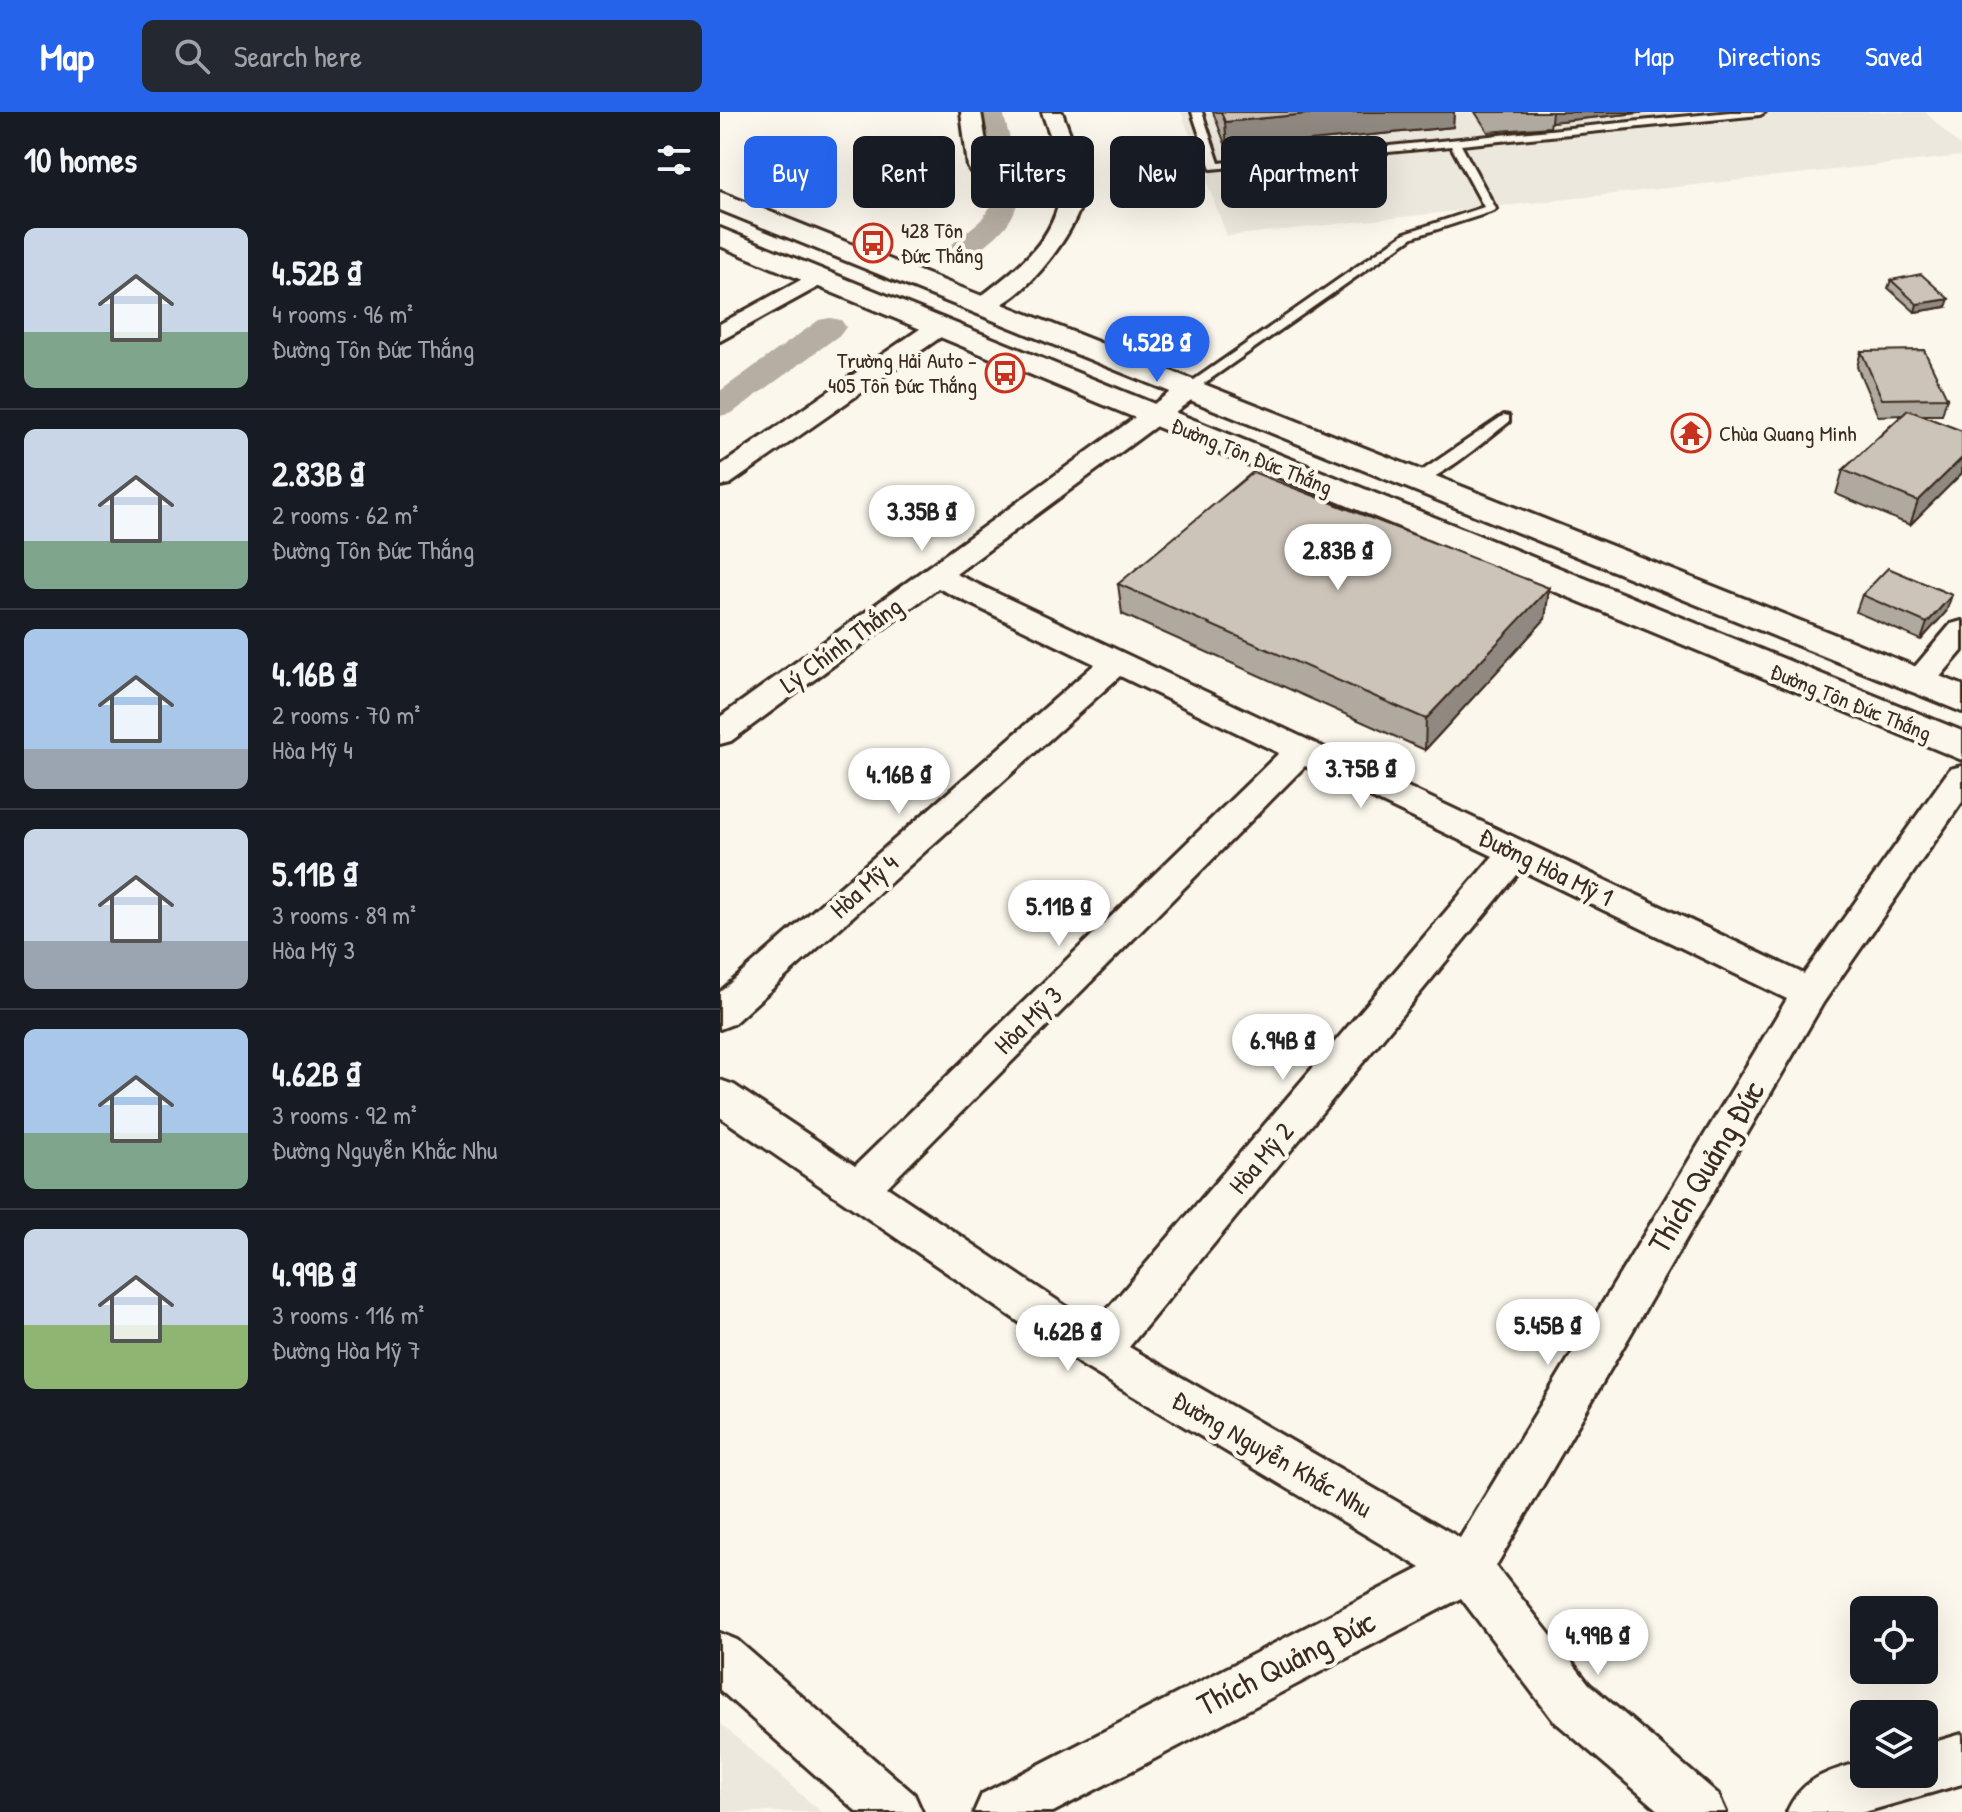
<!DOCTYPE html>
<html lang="en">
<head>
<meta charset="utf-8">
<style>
  :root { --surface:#171b24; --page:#242831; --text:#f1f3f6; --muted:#9ea1a6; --line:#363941; --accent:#2563eb }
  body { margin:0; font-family:"Patrick Hand",sans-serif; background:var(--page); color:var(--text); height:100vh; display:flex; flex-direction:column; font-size:30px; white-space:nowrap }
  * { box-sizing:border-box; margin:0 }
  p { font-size:26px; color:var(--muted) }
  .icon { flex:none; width:44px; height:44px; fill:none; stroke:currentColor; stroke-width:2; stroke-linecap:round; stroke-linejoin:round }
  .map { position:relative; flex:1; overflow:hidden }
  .sheet { display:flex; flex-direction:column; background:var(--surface); width:720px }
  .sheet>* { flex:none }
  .guide { position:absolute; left:24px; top:24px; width:760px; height:72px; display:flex; gap:16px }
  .buttons { position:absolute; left:1130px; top:1484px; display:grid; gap:16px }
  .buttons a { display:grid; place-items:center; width:88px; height:88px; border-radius:12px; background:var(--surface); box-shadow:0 8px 32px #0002; font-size:40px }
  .price { position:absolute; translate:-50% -68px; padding:0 18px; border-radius:28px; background:#fff; color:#222; font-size:26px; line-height:52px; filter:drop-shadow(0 2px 4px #0008) }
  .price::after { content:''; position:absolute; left:50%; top:48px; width:24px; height:18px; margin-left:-12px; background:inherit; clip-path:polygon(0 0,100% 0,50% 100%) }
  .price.on { background:var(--accent); color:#fff }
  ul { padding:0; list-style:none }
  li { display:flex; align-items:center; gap:24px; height:200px; padding:0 24px }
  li+li { border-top:2px solid var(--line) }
  li span { display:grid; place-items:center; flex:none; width:224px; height:160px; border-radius:12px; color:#555 }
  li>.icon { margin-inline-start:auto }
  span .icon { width:96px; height:96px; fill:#fffc; stroke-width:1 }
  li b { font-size:34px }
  h2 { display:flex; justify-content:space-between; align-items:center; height:96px; padding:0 24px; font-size:34px }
  .pill { padding:0 28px; border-radius:12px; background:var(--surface); box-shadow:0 8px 32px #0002; font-size:28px; line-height:72px }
  .pill.on { background:var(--accent); color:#fff }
  header { display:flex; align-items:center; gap:48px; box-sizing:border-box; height:112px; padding:0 40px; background:var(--accent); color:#fff }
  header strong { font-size:38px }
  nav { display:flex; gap:44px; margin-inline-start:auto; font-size:28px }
  .search { width:560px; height:72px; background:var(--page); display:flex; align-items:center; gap:20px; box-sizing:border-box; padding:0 28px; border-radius:12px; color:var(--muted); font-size:30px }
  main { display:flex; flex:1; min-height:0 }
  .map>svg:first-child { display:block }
  .built { fill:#ede8dd }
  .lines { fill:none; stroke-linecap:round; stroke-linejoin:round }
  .canal { fill:#b6aea2; fill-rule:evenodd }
  .lane-casing { stroke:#3b2a1e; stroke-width:6 }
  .street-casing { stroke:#3b2a1e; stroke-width:6 }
  .highway-casing { stroke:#3b2a1e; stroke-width:6 }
  .lane { fill:#fbf7ec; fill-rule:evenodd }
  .street { fill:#fbf7ec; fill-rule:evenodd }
  .highway { fill:#fbf7ec; fill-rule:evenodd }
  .wall { fill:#afa99f; stroke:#3b2a1e; stroke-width:2 }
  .shaded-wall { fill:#8f8982; stroke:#3b2a1e; stroke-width:2 }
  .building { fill:#ccc4b9; stroke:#3b2a1e; stroke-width:2 }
  .labels { text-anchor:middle; stroke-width:8; stroke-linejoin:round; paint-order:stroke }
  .far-poi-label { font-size:22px; fill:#3b2a1e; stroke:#fbf7ec; text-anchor:start }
  .far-street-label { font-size:22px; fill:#3b2a1e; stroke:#fbf7ec }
  .street-label { font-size:26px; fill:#3b2a1e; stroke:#fbf7ec }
  .near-street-label { font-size:32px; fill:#3b2a1e; stroke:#fbf7ec }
</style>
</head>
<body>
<header>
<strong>Map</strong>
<div class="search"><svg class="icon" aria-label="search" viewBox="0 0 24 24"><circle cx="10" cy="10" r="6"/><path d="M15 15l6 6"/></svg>Search here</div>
<nav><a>Map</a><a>Directions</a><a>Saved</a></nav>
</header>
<main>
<section class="sheet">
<h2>10 homes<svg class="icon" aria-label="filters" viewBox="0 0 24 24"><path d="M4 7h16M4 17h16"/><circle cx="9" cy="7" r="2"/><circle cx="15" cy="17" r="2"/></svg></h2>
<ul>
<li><span style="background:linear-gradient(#c9d6e8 65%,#7fa58c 0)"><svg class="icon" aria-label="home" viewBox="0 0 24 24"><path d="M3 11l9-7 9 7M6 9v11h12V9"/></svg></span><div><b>4.52B ₫</b><p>4 rooms · 96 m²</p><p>Đường Tôn Đức Thắng</p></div></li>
<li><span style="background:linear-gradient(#c9d6e8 70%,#7fa58c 0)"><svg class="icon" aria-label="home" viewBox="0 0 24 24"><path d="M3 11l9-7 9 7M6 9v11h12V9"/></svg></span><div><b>2.83B ₫</b><p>2 rooms · 62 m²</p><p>Đường Tôn Đức Thắng</p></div></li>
<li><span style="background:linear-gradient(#a9c7e8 75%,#9aa5b1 0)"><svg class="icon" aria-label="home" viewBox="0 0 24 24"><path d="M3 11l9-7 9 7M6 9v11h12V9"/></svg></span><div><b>4.16B ₫</b><p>2 rooms · 70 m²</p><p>Hòa Mỹ 4</p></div></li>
<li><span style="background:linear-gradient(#c9d6e8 70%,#9aa5b1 0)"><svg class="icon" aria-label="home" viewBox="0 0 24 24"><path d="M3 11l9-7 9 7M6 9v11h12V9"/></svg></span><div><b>5.11B ₫</b><p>3 rooms · 89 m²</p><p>Hòa Mỹ 3</p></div></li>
<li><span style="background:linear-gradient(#a9c7e8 65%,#7fa58c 0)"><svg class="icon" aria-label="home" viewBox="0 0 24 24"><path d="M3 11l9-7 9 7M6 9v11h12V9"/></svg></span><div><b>4.62B ₫</b><p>3 rooms · 92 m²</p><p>Đường Nguyễn Khắc Nhu</p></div></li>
<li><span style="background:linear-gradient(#c9d6e8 60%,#8fb573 0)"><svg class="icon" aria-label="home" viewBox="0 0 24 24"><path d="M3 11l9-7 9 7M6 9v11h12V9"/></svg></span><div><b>4.99B ₫</b><p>3 rooms · 116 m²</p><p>Đường Hòa Mỹ 7</p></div></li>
</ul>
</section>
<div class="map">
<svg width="1242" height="1700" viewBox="0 0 1242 1700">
  <rect width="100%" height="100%" fill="#fbf7ec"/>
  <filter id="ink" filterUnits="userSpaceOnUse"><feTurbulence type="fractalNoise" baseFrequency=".0125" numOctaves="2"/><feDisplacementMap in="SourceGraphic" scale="16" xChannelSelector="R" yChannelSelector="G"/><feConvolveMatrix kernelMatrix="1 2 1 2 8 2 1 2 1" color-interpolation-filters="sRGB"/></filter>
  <g filter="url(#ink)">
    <g class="built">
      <path d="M 461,0 L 1205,0 L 1242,36 L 1242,44 L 507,124 Z"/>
      <path d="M 0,1611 L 101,1700 L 0,1700 Z"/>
    </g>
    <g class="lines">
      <g class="canal">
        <path d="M 257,0 L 283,0 C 295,52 319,92 268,131 C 255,142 246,149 229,145 L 224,139 L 261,108 L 271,94 L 271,61 Z"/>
        <path d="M 110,206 L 121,208 L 126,215 L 121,222 L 12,301 L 0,304 L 0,279 L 99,208 Z"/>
      </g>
      <g class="lane-casing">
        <g id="lane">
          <path d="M 472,0 L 482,0 L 499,51 L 1010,0 L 1045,0 L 1040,3 L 741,33 L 776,97 L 774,99 L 693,125 L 469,282 L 464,281 L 464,275 L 685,121 L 764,95 L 731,34 L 491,57 Z"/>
          <path d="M 784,303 L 789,304 L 789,310 C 770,324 714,374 693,371 L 693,365 Z"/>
        </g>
      </g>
      <g class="street-casing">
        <g id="street">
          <path d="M 241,0 L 261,0 L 270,55 L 267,60 L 251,60 L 248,55 Z"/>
          <path d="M 322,0 L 342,0 C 351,27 366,54 363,84 C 359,119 292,207 256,198 L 252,193 L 256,188 C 299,155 347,121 340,60 C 338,39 328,19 322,0 Z"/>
          <path d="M 99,158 L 107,160 L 111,165 L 107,170 L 0,229 L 0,212 Z"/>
          <path d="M 219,208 L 231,215 L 228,220 L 10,372 L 0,374 L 0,354 L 210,210 Z"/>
          <path d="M 469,270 L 482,278 L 478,283 L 236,462 L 1084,862 L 1230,657 L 1242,654 L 1242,690 L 1103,891 L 776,1454 L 869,1572 L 998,1682 L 1006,1700 L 941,1700 L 833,1608 L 741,1486 L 333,1700 L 254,1700 L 262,1682 L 701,1456 L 363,1254 L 0,1005 L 0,968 L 14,973 L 135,1054 L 559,641 L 400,564 L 13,912 L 0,917 L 0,880 L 375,552 L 218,476 L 11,629 L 0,632 L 0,605 L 460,273 ZM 585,654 L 773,744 L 374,1213 L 167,1075 ZM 801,758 L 1067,887 L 740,1426 L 409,1235 Z"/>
          <path d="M 1242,509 L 1242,539 L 1209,578 L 1198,581 L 1187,578 L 1183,571 L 1187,564 L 1231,512 Z"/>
          <path d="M 0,1521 L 17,1528 L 194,1682 L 202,1700 L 137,1700 L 0,1578 Z"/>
          <path d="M 1242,1622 L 1242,1672 L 1145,1700 L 1067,1700 C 1082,1665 1110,1659 1144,1649 L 1144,1662 L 1204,1662 L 1204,1633 Z"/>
        </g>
      </g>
      <g class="highway-casing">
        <g id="highway">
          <path d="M 0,80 L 1242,573 L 1242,600 L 0,98 Z"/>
          <path d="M 0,116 L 1242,619 L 1242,648 L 0,134 Z"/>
        </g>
      </g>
      <use href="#lane" class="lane"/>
      <use href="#street" class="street"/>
      <use href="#highway" class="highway"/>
    </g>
    <g class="wall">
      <path d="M 493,0 L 734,0 L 733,15 L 507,37 Z"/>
      <path d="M 755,0 L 928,0 L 831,10 L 830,15 L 768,20 Z"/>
      <path d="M 1171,168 L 1226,195 L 1195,200 L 1168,176 Z"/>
      <path d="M 1141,239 L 1227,286 L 1222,303 L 1200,303 L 1242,319 L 1242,361 L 1190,413 L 1116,382 L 1123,358 L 1182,303 L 1158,304 L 1137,255 Z"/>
      <path d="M 398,472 L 829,476 L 825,507 L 705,638 L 402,502 Z"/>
      <path d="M 1142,483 L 1226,500 L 1201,528 L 1136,500 Z"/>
    </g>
    <g class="shaded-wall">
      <path d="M 606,0 L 734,0 L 733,15 L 507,37 L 505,10 Z"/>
      <path d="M 832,0 L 928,0 L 831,10 Z"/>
      <path d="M 1229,187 L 1226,195 L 1195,200 L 1197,192 Z"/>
      <path d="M 1242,346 L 1242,361 L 1190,413 L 1198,389 Z"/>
      <path d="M 829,476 L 825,507 L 705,638 L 706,607 Z"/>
      <path d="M 1232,483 L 1226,500 L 1201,528 L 1207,511 Z"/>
    </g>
    <g class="building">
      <path d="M 501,0 L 606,0 L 505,10 Z"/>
      <path d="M 1201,162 L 1229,187 L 1197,192 L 1171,168 Z"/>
      <path d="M 1204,238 L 1227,286 L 1162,287 L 1141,239 Z"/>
      <path d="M 1188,298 L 1242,319 L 1242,346 L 1198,389 L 1123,358 Z"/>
      <path d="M 533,360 L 829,476 L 706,607 L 398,472 Z"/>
      <path d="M 1168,456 L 1232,483 L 1207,511 L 1142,483 Z"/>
    </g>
  </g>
  <defs>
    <g id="bus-ring" transform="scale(2)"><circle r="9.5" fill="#fbf7ec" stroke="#c8321e" stroke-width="1.5"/><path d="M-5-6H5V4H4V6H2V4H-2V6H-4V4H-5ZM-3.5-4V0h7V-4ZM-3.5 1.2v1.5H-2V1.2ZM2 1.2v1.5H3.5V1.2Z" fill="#c8321e"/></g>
    <g id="temple-ring" transform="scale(2)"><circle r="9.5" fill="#fbf7ec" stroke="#c8321e" stroke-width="1.5"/><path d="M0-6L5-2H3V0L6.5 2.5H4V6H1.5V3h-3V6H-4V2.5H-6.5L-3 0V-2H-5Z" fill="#c8321e"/></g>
  </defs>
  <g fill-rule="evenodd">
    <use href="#bus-ring" x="153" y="131"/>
    <use href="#bus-ring" x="285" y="261"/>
    <use href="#temple-ring" x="971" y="321"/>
  </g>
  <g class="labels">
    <g class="far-poi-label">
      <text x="181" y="126">428 Tôn<tspan x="181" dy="25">Đức Thắng</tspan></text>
      <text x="257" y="256" text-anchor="end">Trường Hải Auto -<tspan x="257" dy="25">405 Tôn Đức Thắng</tspan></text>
      <text x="999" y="329">Chùa Quang Minh</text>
    </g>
    <g class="far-street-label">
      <text transform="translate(532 344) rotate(22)" y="8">Đường Tôn Đức Thắng</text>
      <text transform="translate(1131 590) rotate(22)" y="8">Đường Tôn Đức Thắng</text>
    </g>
    <g class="street-label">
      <text transform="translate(121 533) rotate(-36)" y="9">Lý Chính Thắng</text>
      <text transform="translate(826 755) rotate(26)" y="9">Đường Hòa Mỹ 1</text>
      <text transform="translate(144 774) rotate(-42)" y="9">Hòa Mỹ 4</text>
      <text transform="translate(308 908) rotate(-45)" y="9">Hòa Mỹ 3</text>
      <text transform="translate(541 1046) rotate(-50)" y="9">Hòa Mỹ 2</text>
      <text transform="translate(552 1342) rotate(30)" y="9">Đường Nguyễn Khắc Nhu</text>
    </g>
    <g class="near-street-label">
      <text transform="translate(986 1055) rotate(-59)" y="11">Thích Quảng Đức</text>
      <text transform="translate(566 1551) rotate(-27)" y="11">Thích Quảng Đức</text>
    </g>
  </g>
</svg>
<div class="buttons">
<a><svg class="icon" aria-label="locate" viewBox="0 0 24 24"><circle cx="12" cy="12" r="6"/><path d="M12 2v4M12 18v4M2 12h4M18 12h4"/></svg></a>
<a><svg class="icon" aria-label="layers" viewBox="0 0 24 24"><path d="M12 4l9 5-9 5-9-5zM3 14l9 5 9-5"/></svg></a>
</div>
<b class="price on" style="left:437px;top:272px">4.52B ₫</b>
<b class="price" style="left:202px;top:441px">3.35B ₫</b>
<b class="price" style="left:618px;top:480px">2.83B ₫</b>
<b class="price" style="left:641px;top:698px">3.75B ₫</b>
<b class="price" style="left:179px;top:704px">4.16B ₫</b>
<b class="price" style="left:339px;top:836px">5.11B ₫</b>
<b class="price" style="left:563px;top:970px">6.94B ₫</b>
<b class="price" style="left:828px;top:1255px">5.45B ₫</b>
<b class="price" style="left:348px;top:1261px">4.62B ₫</b>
<b class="price" style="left:878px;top:1565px">4.99B ₫</b>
<div class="guide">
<a class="pill on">Buy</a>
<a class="pill">Rent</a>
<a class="pill">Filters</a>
<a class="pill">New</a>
<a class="pill">Apartment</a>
</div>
</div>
</main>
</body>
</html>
